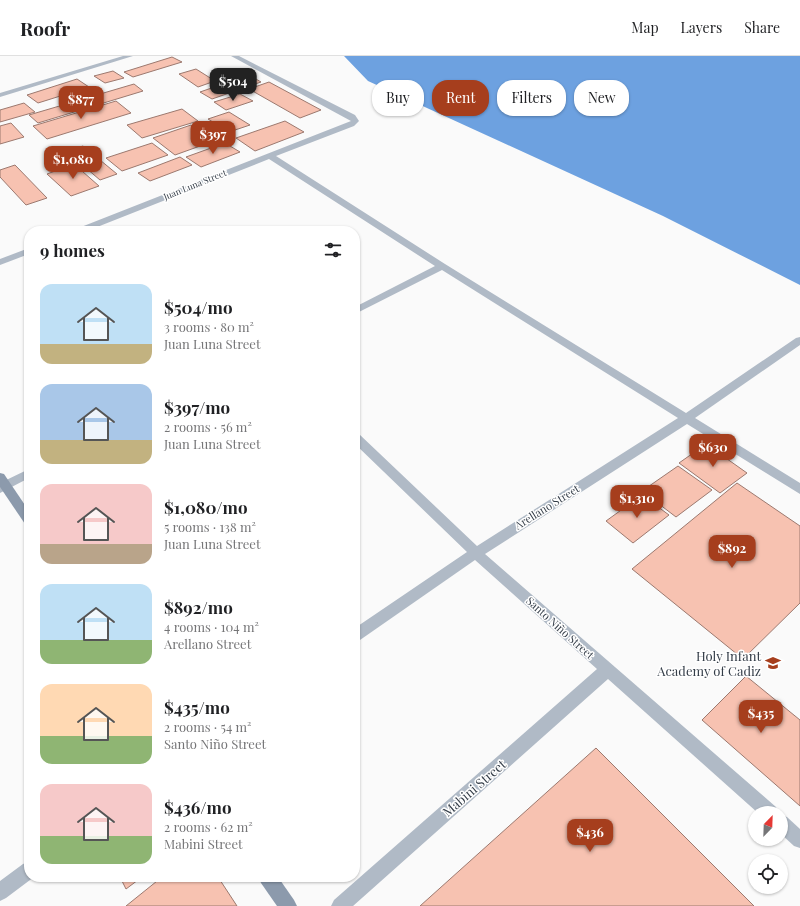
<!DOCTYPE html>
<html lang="en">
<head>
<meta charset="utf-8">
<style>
  :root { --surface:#fff; --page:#f2f2f2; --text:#202124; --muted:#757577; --line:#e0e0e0; --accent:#a63e1d }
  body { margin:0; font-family:"Playfair Display",serif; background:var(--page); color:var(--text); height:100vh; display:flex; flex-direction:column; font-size:15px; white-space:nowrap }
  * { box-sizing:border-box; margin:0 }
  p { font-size:13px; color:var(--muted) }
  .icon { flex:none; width:22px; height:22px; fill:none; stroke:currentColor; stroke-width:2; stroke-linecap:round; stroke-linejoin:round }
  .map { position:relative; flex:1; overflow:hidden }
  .side { position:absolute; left:24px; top:170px; width:336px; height:656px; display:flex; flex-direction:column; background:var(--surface); border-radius:16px; box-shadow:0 1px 3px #0004 }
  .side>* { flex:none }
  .banner { position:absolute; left:372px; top:24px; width:368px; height:36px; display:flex; gap:8px }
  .needle { width:26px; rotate:23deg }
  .tools { position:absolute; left:748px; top:750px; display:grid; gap:8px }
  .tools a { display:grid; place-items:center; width:40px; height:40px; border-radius:50%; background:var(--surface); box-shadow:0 1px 3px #0004; font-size:20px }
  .price { position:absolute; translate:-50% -34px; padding:0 9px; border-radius:8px; background:var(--accent); color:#fff; font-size:13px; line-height:26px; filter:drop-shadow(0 1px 2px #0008) }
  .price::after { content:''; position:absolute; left:50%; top:24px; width:12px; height:9px; margin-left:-6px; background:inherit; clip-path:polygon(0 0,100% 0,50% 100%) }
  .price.selected { background:#222; color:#fff }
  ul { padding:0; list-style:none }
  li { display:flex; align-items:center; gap:12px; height:100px; padding:0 16px }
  li span { display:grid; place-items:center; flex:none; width:112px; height:80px; border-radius:12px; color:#555 }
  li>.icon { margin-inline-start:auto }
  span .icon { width:48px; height:48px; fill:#fffc; stroke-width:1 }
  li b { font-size:17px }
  h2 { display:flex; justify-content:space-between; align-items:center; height:48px; padding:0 16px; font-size:17px }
  .pill { padding:0 14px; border-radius:16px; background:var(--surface); box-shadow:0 1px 3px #0004; font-size:14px; line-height:36px }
  .pill.selected { background:var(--accent); color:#fff }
  header { display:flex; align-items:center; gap:24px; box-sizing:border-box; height:56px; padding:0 20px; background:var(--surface); border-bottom:1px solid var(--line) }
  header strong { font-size:19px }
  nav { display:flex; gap:22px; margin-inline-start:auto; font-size:14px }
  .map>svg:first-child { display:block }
  .water { fill:#6da1e0 }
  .building { fill:#f7c2b1; stroke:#9c796f }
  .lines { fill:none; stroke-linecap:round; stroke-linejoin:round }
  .street { fill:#b0bac6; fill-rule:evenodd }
  .secondary { fill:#8c9aac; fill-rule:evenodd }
  .labels { text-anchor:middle; stroke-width:3; stroke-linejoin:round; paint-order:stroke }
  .far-street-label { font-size:9px; fill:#343d48; stroke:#fff }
  .street-label { font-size:11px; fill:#343d48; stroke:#fff }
  .near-poi-label { font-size:13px; fill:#343d48; stroke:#fff; text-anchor:end }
  .near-street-label { font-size:13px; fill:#343d48; stroke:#fff }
</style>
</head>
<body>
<header>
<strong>Roofr</strong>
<nav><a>Map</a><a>Layers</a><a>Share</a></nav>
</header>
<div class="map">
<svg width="800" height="850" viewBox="0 0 800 850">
  <rect width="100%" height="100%" fill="#fafafa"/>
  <path class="water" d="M 344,0 L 800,0 L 800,229 L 663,160 L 368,25 Z"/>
  <g class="building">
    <path d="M 172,1 L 182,6 L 133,21 L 124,16 Z"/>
    <path d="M 196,13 L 215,25 L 198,31 L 179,18 Z"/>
    <path d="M 113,15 L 124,22 L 105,27 L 94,20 Z"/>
    <path d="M 249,19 L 261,26 L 212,43 L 200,36 Z"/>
    <path d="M 77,23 L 89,31 L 38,47 L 27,39 Z"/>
    <path d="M 269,26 L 321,54 L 300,62 L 249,33 Z"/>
    <path d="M 134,28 L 143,35 L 38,67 L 29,59 Z"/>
    <path d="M 240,38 L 253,45 L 226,54 L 214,46 Z"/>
    <path d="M 116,45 L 131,57 L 47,83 L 33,70 Z"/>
    <path d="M 24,47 L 35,56 L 0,66 L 0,54 Z"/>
    <path d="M 182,53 L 198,65 L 142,82 L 127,69 Z"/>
    <path d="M 229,56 L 250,69 L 229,76 L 208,63 Z"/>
    <path d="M 285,65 L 304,76 L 255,95 L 236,82 Z"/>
    <path d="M 11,67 L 24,81 L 0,88 L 0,70 Z"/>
    <path d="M 191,69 L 214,85 L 175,99 L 153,82 Z"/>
    <path d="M 152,87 L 168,99 L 122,115 L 106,102 Z"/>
    <path d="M 225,87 L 240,96 L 201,111 L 186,101 Z"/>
    <path d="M 83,90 L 117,118 L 100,124 L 66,95 Z"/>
    <path d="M 180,101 L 192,109 L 150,125 L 138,117 Z"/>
    <path d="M 74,108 L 99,130 L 71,140 L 47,118 Z"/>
    <path d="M 15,109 L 47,142 L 26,149 L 0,121 L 0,114 Z"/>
    <path d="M 706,388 L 747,417 L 720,437 L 679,407 Z"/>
    <path d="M 678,410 L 712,434 L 676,461 L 642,435 Z"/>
    <path d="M 737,427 L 800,470 L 800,547 L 743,603 L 632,513 Z"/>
    <path d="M 642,439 L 669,459 L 633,487 L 606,465 Z"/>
    <path d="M 746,620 L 800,664 L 800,750 L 702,664 Z"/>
    <path d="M 596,692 L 754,850 L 420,850 Z"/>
    <path d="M 120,821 L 142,821 L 126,833 Z"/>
    <path d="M 162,821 L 218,821 L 237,850 L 126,850 Z"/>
  </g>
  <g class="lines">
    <g class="street">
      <path d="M 123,0 L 133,0 L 0,41 L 0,37 Z"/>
      <path d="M 231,0 L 239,0 L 355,59 L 359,65 L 354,70 L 276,100 L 445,208 L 686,357 L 796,282 L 800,281 L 800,289 L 695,362 L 800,427 L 800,438 L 687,368 L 485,498 L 776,751 L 778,757 L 758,757 L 608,623 L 353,850 L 331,850 L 334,844 L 597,613 L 475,504 L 360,584 L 355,586 L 355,572 L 467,496 L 355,388 L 355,377 L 359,378 L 477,490 L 678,362 L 442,214 L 355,258 L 355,251 L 435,210 L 269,103 L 87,175 L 75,175 L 76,173 L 351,65 Z"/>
      <path d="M 29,192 L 29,198 L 0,209 L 0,203 Z"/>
      <path d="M 29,413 L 29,422 L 0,437 L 0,427 Z"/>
      <path d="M 781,759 L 787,761 L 800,773 L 800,792 L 794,790 L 781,778 Z"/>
      <path d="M 29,805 L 29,821 L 34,821 L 6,842 L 0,845 L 0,825 L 23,808 Z"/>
    </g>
    <g class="secondary">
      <path d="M 0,417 L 4,418 L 29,455 L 29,470 L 25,468 L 0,431 Z"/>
      <path d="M 258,821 L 278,821 L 294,844 L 297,850 L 277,850 L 261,827 Z"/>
    </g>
  </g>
  <defs>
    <g id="school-bare" transform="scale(1.2)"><path d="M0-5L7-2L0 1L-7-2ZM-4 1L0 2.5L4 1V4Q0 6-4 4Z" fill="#a63e1d" stroke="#fff" stroke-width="2.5" paint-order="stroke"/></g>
  </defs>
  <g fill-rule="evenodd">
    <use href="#school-bare" x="773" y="607"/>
  </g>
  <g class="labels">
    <g class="far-street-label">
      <text transform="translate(195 129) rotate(-22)" y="3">Juan Luna Street</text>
    </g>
    <g class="street-label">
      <text transform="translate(547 451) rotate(-32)" y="4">Arellano Street</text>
      <text transform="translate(560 572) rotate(42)" y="4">Santo Niño Street</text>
    </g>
    <g class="near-poi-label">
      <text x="761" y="605">Holy Infant<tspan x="761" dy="15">Academy of Cadiz</tspan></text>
    </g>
    <g class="near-street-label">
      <text transform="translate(474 732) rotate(-41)" y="5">Mabini Street</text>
    </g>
  </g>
</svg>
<div class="tools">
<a><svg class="needle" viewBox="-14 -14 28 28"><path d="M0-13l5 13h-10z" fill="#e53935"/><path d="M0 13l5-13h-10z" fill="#757577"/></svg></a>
<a><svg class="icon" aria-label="locate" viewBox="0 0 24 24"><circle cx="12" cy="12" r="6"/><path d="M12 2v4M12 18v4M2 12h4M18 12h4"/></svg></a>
</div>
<b class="price selected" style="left:233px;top:46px">$504</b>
<b class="price" style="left:81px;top:64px">$877</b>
<b class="price" style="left:213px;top:99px">$397</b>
<b class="price" style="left:73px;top:124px">$1,080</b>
<b class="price" style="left:713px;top:412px">$630</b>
<b class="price" style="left:637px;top:463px">$1,310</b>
<b class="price" style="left:732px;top:513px">$892</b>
<b class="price" style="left:761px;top:678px">$435</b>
<b class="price" style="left:590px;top:797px">$436</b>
<div class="banner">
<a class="pill">Buy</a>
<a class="pill selected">Rent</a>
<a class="pill">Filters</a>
<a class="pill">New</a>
</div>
<section class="side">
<h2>9 homes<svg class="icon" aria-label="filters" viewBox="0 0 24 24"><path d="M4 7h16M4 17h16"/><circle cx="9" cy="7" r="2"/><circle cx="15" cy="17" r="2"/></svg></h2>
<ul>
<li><span style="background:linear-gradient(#bfe0f5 75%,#c2b280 0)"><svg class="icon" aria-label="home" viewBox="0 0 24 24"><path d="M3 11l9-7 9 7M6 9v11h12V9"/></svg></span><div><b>$504/mo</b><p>3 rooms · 80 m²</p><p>Juan Luna Street</p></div></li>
<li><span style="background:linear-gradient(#a9c7e8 70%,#c2b280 0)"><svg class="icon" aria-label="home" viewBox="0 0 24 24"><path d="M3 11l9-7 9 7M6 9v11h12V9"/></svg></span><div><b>$397/mo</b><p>2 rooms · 56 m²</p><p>Juan Luna Street</p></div></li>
<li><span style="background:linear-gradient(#f6c9c9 75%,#b9a48a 0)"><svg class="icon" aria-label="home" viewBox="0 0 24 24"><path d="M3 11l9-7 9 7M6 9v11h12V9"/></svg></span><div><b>$1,080/mo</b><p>5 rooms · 138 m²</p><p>Juan Luna Street</p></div></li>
<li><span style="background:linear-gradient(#bfe0f5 70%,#8fb573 0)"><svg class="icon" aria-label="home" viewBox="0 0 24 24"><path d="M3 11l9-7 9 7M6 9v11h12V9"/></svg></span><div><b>$892/mo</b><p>4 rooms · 104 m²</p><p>Arellano Street</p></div></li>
<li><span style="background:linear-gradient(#ffd9b3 65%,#8fb573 0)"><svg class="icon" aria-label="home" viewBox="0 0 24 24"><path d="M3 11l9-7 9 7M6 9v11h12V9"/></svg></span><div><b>$435/mo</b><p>2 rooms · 54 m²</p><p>Santo Niño Street</p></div></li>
<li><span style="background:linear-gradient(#f6c9c9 65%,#8fb573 0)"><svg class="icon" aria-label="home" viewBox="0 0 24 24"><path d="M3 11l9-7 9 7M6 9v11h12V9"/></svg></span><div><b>$436/mo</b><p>2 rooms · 62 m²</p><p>Mabini Street</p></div></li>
</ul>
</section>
</div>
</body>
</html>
